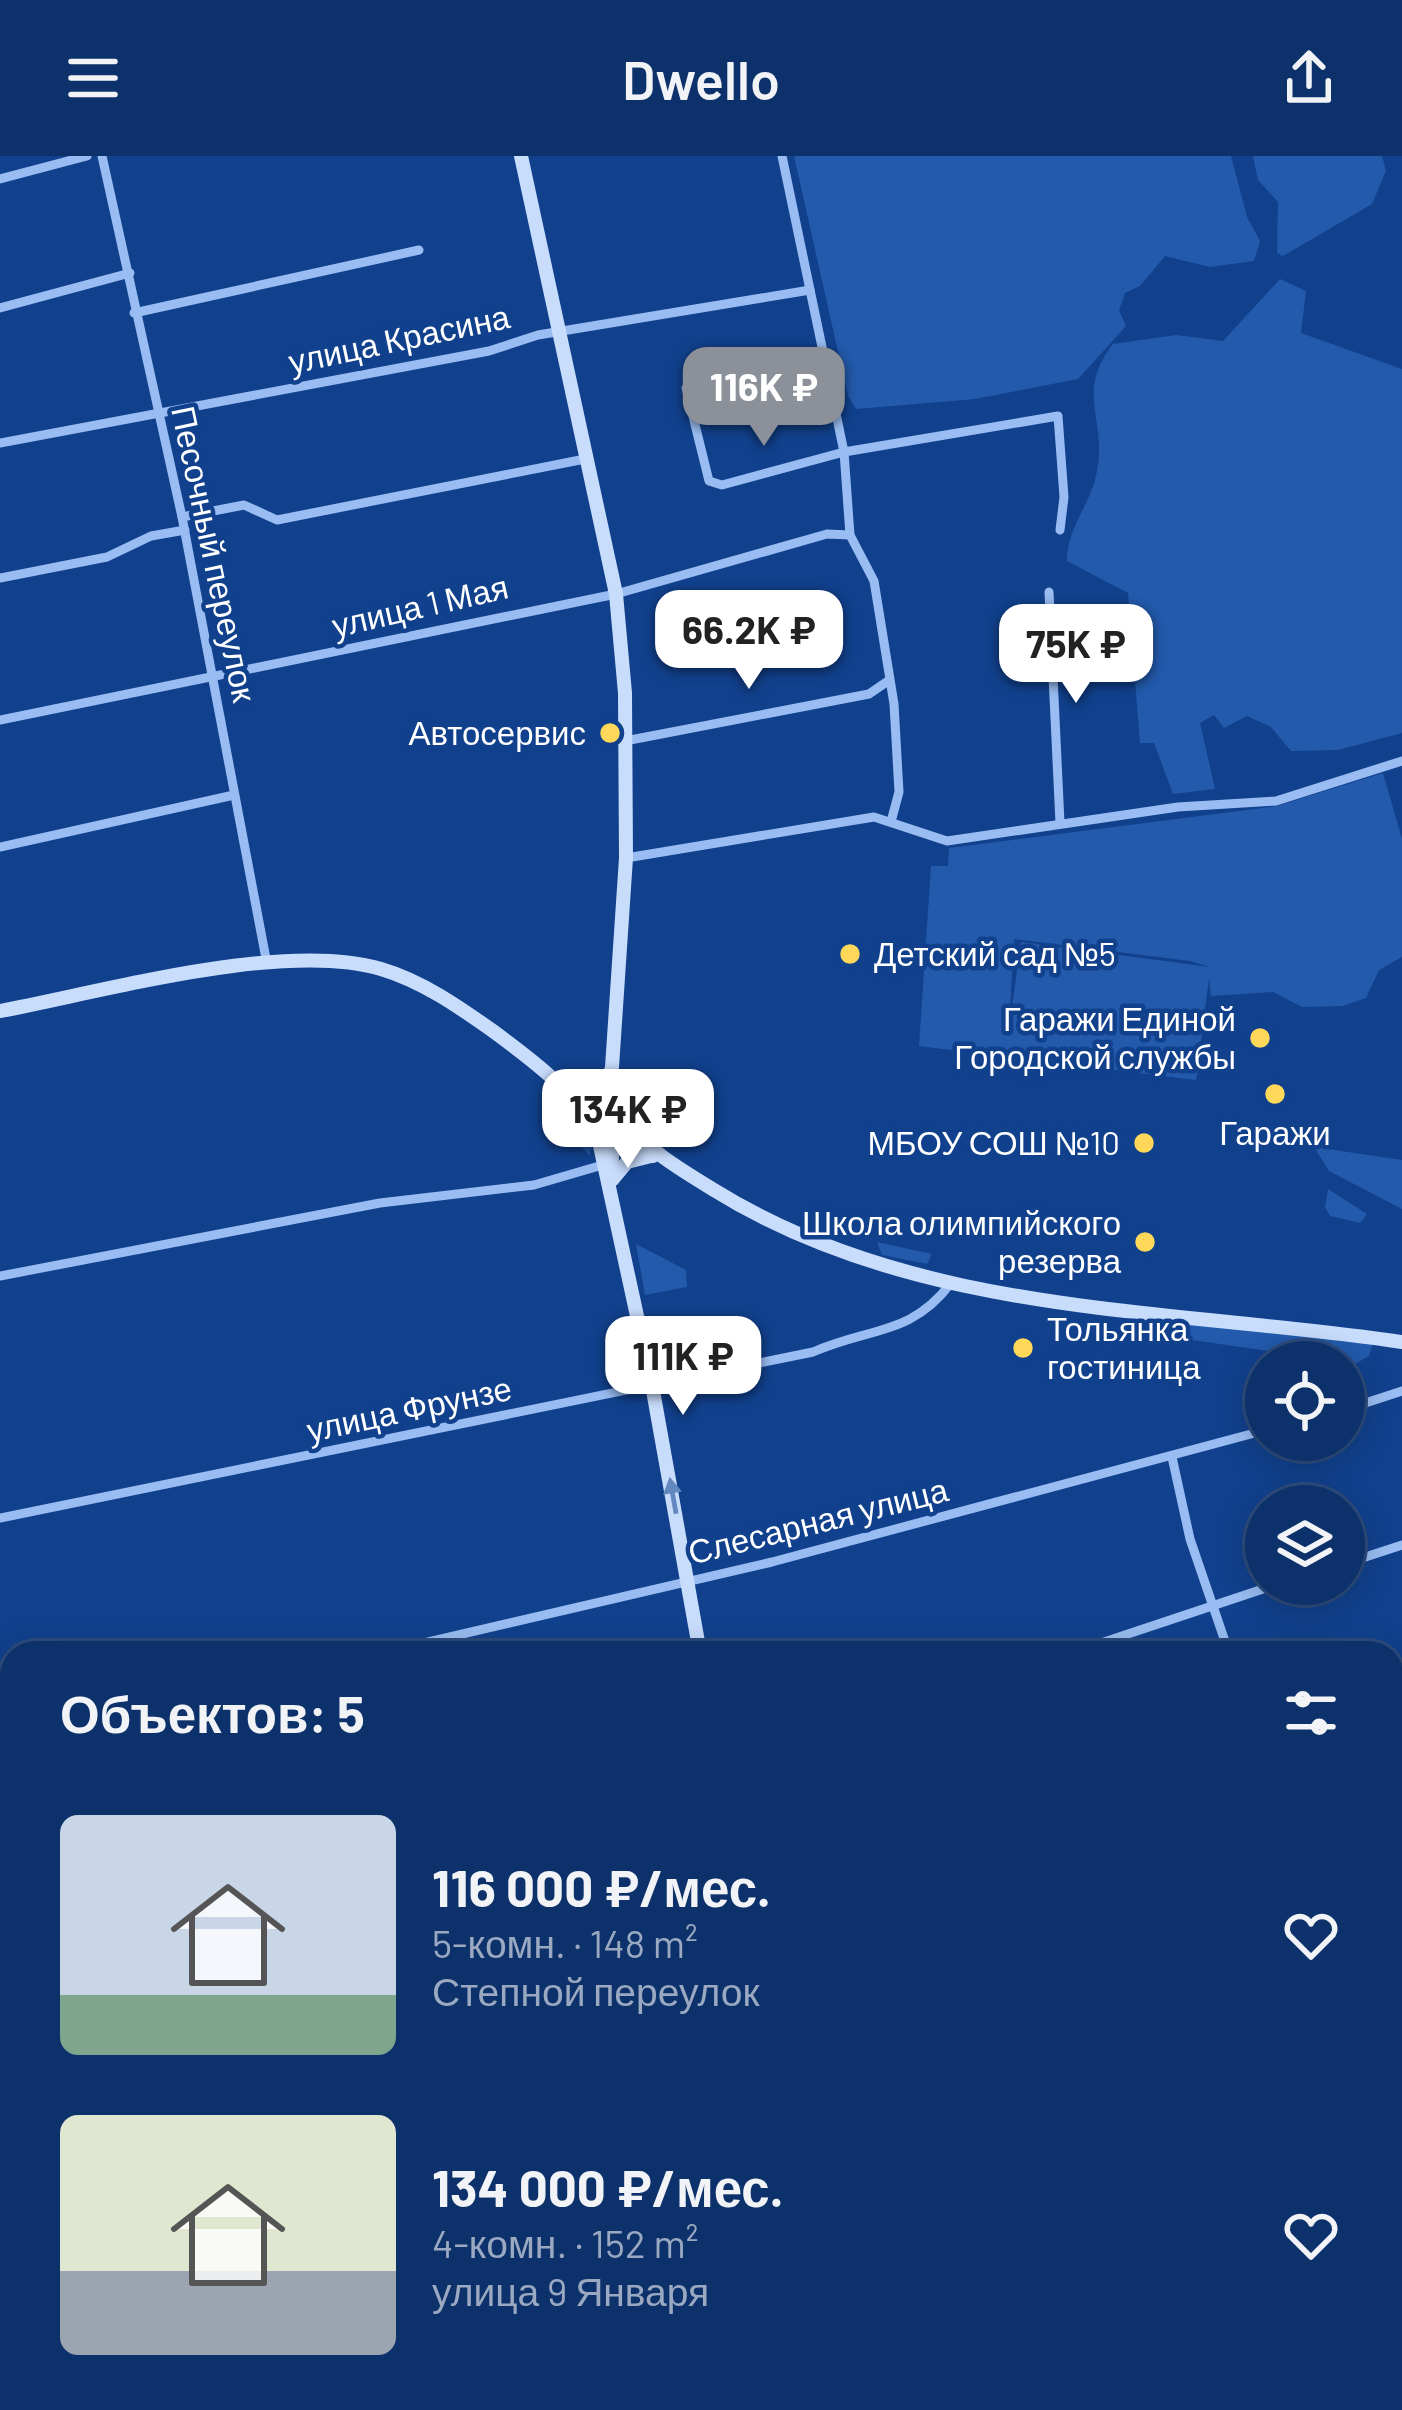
<!DOCTYPE html>
<html lang="ru">
<head>
<meta charset="utf-8">
<style>
  :root { --surface:#0d316a; --page:#163970; --text:#f1f3f6; --muted:#9aa9c1; --line:#2d4c7e; --accent:#8c9099 }
  body { margin:0; font-family:Barlow,sans-serif; background:var(--page); color:var(--text); height:100vh; display:flex; flex-direction:column; font-size:45px; white-space:nowrap }
  * { box-sizing:border-box; margin:0 }
  p { font-size:39px; color:var(--muted) }
  .icon { flex:none; width:66px; height:66px; fill:none; stroke:currentColor; stroke-width:2; stroke-linecap:round; stroke-linejoin:round }
  .map { position:relative; flex:1; overflow:hidden }
  .side { position:absolute; left:0px; top:1485px; width:1404px; height:771px; display:flex; flex-direction:column; background:var(--surface); border-radius:36px 36px 0 0; box-shadow:0 6px 30px #0003,0 0 0 3px var(--line) }
  .side>* { flex:none }
  .controls { position:absolute; left:1245px; top:1185px; display:grid; gap:24px }
  .controls a { display:grid; place-items:center; width:120px; height:120px; border-radius:50%; background:var(--surface); box-shadow:0 6px 30px #0003,0 0 0 3px var(--line); font-size:60px }
  .price { position:absolute; translate:-50% -102px; padding:0 27px; border-radius:24px; background:#fff; color:#222; font-size:39px; line-height:78px; filter:drop-shadow(0 3px 6px #0008) }
  .price::after { content:''; position:absolute; left:50%; top:72px; width:36px; height:27px; margin-left:-18px; background:inherit; clip-path:polygon(0 0,100% 0,50% 100%) }
  .price.current { background:var(--accent); color:#fff }
  ul { padding:0; list-style:none }
  li { display:flex; align-items:center; gap:36px; height:300px; padding:0 60px }
  li span { display:grid; place-items:center; flex:none; width:336px; height:240px; border-radius:18px; color:#555 }
  li>.icon { margin-inline-start:auto }
  span .icon { width:144px; height:144px; fill:#fffc; stroke-width:1 }
  li b { font-size:51px }
  h2 { display:flex; justify-content:space-between; align-items:center; height:144px; padding:0 60px; font-size:51px }
  header { display:flex; justify-content:space-between; align-items:center; height:156px; padding:0 60px; background:var(--surface); font-size:54px; font-weight:600 }
  .map>svg:first-child { display:block }
  .green { fill:#235aac; fill-rule:evenodd }
  .lines { fill:none; stroke-linecap:round; stroke-linejoin:round }
  .street { stroke:#99bdf2; stroke-width:9 }
  .secondary { stroke:#c8dcfc; stroke-width:14 }
  .oneway { fill:#6387bf }
  .poi-dot { fill:#ffd85a; stroke:#11418d; stroke-width:4.5 }
  .labels { text-anchor:middle; stroke-width:9; stroke-linejoin:round; paint-order:stroke }
  .street-label { font-size:33px; fill:#fff; stroke:#11418d }
  .poi-label { font-size:33px; fill:#fff; stroke:#11418d; text-anchor:end }
</style>
</head>
<body>
<header><svg class="icon" aria-label="menu" viewBox="0 0 24 24"><path d="M4 6h16M4 12h16M4 18h16"/></svg>Dwello<svg class="icon" aria-label="share" viewBox="0 0 24 24"><path d="M12 15V3M7 8l5-5 5 5M5 13v7h14v-7"/></svg></header>
<div class="map">
<svg width="1402" height="2254" viewBox="0 0 1402 2254">
  <rect width="100%" height="100%" fill="#11418d"/>
  <g class="green">
    <path d="M 794,0 L 1231,0 L 1247,61 L 1260,85 L 1254,105 L 1210,111 L 1165,100 L 1140,130 L 1125,137 L 1119,154 L 1126,170 L 1078,223 L 975,243 L 856,253 L 848,240 Z"/>
    <path d="M 1253,0 L 1382,0 L 1386,15 L 1372,48 L 1283,100 L 1277,97 L 1278,46 L 1258,24 Z"/>
    <path d="M 1280,123 L 1306,135 L 1301,177 L 1402,213 L 1402,577 L 1338,594 L 1291,595 L 1271,571 L 1247,560 L 1224,572 L 1214,559 L 1200,567 L 1215,633 L 1173,638 L 1154,587 L 1140,587 L 1128,437 L 1067,405 C 1066,374 1092,346 1097,315 C 1107,262 1075,237 1113,188 L 1176,179 L 1223,185 Z"/>
    <path d="M 1383,617 L 1402,683 L 1402,801 L 1379,814 L 1366,842 L 1343,850 L 1302,851 L 1273,836 L 1211,840 L 1209,822 L 1196,924 L 919,890 L 931,710 L 948,710 L 949,692 L 1277,650 ZM 1014,783 L 1190,805 L 1210,811 L 1021,786 L 1009,872 Z"/>
    <path d="M 551,938 L 595,982 L 589,1000 L 559,960 Z"/>
    <path d="M 1314,991 L 1402,1004 L 1402,1053 L 1329,1015 Z"/>
    <path d="M 1328,1033 L 1367,1058 L 1360,1067 L 1330,1060 L 1325,1051 Z"/>
    <path d="M 877,1086 L 932,1098 L 927,1108 L 882,1099 Z"/>
    <path d="M 636,1088 L 686,1114 L 687,1131 L 645,1139 Z"/>
    <path d="M 1180,1165 L 1374,1185 L 1369,1200 L 1348,1212 L 1344,1206 L 1178,1182 Z"/>
    <path d="M 1031,2244 L 1125,2244 L 1125,2254 L 1036,2254 Z"/>
  </g>
  <g class="lines">
    <g class="street">
      <path d="M 102,0 L 182,361 L 267,808"/>
      <path d="M 0,23 L 87,0"/>
      <path d="M 0,152 L 130,117"/>
      <path d="M 134,157 L 419,94"/>
      <path d="M 686,232 L 709,325 L 722,329 L 844,296 L 782,0"/>
      <path d="M 0,287 L 489,195 L 538,179 L 810,134"/>
      <path d="M 182,361 L 244,349 L 277,364 L 585,303"/>
      <path d="M 0,422 L 107,401 L 151,380 L 185,374"/>
      <path d="M 1049,436 L 1060,667"/>
      <path d="M 0,564 L 616,438 L 827,378 L 850,379"/>
      <path d="M 625,585 L 869,538 L 888,525"/>
      <path d="M 892,662 L 899,636 L 894,548 L 874,425 L 850,379 L 844,296 L 1058,260 L 1064,341 L 1060,374"/>
      <path d="M 0,691 L 234,639"/>
      <path d="M 626,702 L 874,661 L 947,685 L 1178,651 L 1276,645 L 1402,605"/>
      <path d="M 0,1120 L 380,1047 L 534,1029 L 606,1008"/>
      <path d="M 1344,1254 L 1402,1235"/>
      <path d="M 1172,1301 L 1190,1383 L 1229,1497"/>
      <path d="M 0,1362 L 813,1196 C 869,1171 911,1180 951,1127"/>
      <path d="M 1344,1408 L 1402,1389"/>
      <path d="M 381,1497 L 772,1406 L 1266,1274"/>
      <path d="M 1071,1497 L 1278,1428"/>
      <path d="M 1392,1535 L 1402,1532"/>
      <path d="M 0,1541 L 12,1597"/>
      <path d="M 1392,1706 L 1402,1704"/>
      <path d="M 0,1712 L 12,1708"/>
      <path d="M 0,1886 L 12,1881"/>
      <path d="M 168,2244 L 171,2254"/>
      <path d="M 801,2244 L 810,2254"/>
      <path d="M 428,2254 L 456,2244"/>
      <path d="M 614,2254 L 622,2244"/>
      <path d="M 737,2254 L 749,2244"/>
      <path d="M 862,2254 L 875,2244"/>
    </g>
    <g class="secondary">
      <path d="M 521,0 L 616,438 L 625,537 L 626,702 L 612,911 L 601,952"/>
      <path d="M 0,855 C 102,836 284,784 381,813 C 422,825 459,851 493,875 C 531,903 567,930 593,969"/>
      <path d="M 597,955 L 610,951 L 621,962 L 614,978 L 611,1015"/>
      <path d="M 621,962 C 646,993 681,1014 714,1034 C 918,1161 1171,1152 1402,1186"/>
      <path d="M 597,976 L 652,1229 L 700,1497"/>
      <path d="M 615,977 L 653,1000"/>
      <path d="M 612,1024 L 627,1006 L 651,1000"/>
      <path d="M 1392,1967 L 1402,1969"/>
      <path d="M 933,2254 L 933,2244"/>
    </g>
  </g>
  <defs><path id="oneway-solid" d="M-6-.8H1V-3.2L6.5 0L1 3.2V.8H-6Z" transform="scale(3)"/></defs>
  <use class="oneway" href="#oneway-solid" transform="translate(673 1340) rotate(-100)"/>
  <g class="poi-dot">
    <circle cx="610" cy="577" r="12"/>
    <circle cx="850" cy="798" r="12"/>
    <circle cx="1260" cy="882" r="12"/>
    <circle cx="1275" cy="938" r="12"/>
    <circle cx="1144" cy="987" r="12"/>
    <circle cx="1145" cy="1086" r="12"/>
    <circle cx="1023" cy="1192" r="12"/>
  </g>
  <g class="labels">
    <g class="street-label">
      <text transform="translate(399 183) rotate(-12)" y="12">улица Красина</text>
      <text transform="translate(214 398) rotate(78)" y="12">Песочный переулок</text>
      <text transform="translate(420 450) rotate(-13)" y="12">улица 1 Мая</text>
      <text transform="translate(409 1253) rotate(-12)" y="12">улица Фрунзе</text>
      <text transform="translate(818 1365) rotate(-14)" y="12">Слесарная улица</text>
    </g>
    <g class="poi-label">
      <text x="586" y="589">Автосервис</text>
      <text x="874" y="810" text-anchor="start">Детский сад №5</text>
      <text x="1236" y="875">Гаражи Единой<tspan x="1236" dy="38">Городской службы</tspan></text>
      <text x="1275" y="989" text-anchor="middle">Гаражи</text>
      <text x="1120" y="999">МБОУ СОШ №10</text>
      <text x="1121" y="1079">Школа олимпийского<tspan x="1121" dy="38">резерва</tspan></text>
      <text x="1047" y="1185" text-anchor="start">Тольянка<tspan x="1047" dy="38">гостиница</tspan></text>
    </g>
  </g>
</svg>
<div class="controls">
<a><svg class="icon" aria-label="locate" viewBox="0 0 24 24"><circle cx="12" cy="12" r="6"/><path d="M12 2v4M12 18v4M2 12h4M18 12h4"/></svg></a>
<a><svg class="icon" aria-label="layers" viewBox="0 0 24 24"><path d="M12 4l9 5-9 5-9-5zM3 14l9 5 9-5"/></svg></a>
</div>
<b class="price current" style="left:764px;top:293px">116K ₽</b>
<b class="price" style="left:749px;top:536px">66.2K ₽</b>
<b class="price" style="left:1076px;top:550px">75K ₽</b>
<b class="price" style="left:628px;top:1015px">134K ₽</b>
<b class="price" style="left:683px;top:1262px">111K ₽</b>
<section class="side">
<h2>Объектов: 5<svg class="icon" aria-label="filters" viewBox="0 0 24 24"><path d="M4 7h16M4 17h16"/><circle cx="9" cy="7" r="2"/><circle cx="15" cy="17" r="2"/></svg></h2>
<ul>
<li><span style="background:linear-gradient(#c9d6e8 75%,#7fa58c 0)"><svg class="icon" aria-label="home" viewBox="0 0 24 24"><path d="M3 11l9-7 9 7M6 9v11h12V9"/></svg></span><div><b>116 000 ₽/мес.</b><p>5-комн. · 148 m²</p><p>Степной переулок</p></div><svg class="icon" aria-label="heart" viewBox="0 0 24 24"><path d="M12 20l-8-8c-3-5 5-10 8-4 3-6 11-1 8 4z"/></svg></li>
<li><span style="background:linear-gradient(#dfe7d0 65%,#9aa5b1 0)"><svg class="icon" aria-label="home" viewBox="0 0 24 24"><path d="M3 11l9-7 9 7M6 9v11h12V9"/></svg></span><div><b>134 000 ₽/мес.</b><p>4-комн. · 152 m²</p><p>улица 9 Января</p></div><svg class="icon" aria-label="heart" viewBox="0 0 24 24"><path d="M12 20l-8-8c-3-5 5-10 8-4 3-6 11-1 8 4z"/></svg></li>
</ul>
</section>
</div>
</body>
</html>
